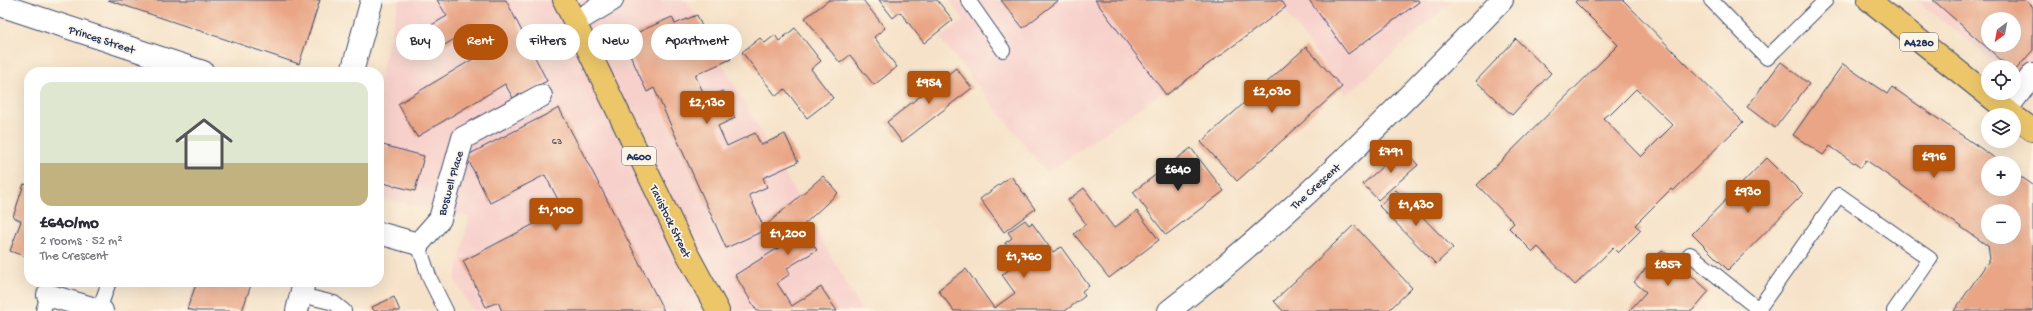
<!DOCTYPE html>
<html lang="en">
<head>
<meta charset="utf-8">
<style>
  :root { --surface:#fff; --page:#f2f2f3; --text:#2b2b33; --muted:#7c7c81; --accent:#b45309 }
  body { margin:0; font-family:"Gochi Hand",sans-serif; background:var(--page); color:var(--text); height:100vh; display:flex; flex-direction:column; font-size:15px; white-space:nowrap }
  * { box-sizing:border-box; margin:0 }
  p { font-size:13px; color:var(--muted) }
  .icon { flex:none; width:22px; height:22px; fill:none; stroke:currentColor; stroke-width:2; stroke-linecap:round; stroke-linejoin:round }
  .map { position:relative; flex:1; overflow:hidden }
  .drawer { position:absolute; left:24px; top:67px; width:360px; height:220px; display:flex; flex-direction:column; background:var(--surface); border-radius:16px; box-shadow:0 4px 16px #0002 }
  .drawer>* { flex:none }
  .guide { position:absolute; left:396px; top:24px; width:380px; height:36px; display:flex; gap:8px }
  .needle { width:26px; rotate:212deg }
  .buttons { position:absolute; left:1981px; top:12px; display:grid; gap:8px }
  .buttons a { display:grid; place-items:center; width:40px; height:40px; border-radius:50%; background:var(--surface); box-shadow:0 4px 16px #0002; font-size:20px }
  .price { position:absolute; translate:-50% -34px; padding:0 9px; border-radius:4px; background:var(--accent); color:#fff; font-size:13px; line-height:26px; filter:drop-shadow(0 1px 2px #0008) }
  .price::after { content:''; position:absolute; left:50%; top:24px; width:12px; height:9px; margin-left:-6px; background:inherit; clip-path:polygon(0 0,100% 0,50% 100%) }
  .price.active { background:#222; color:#fff }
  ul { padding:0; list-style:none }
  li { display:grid; align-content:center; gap:8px; height:212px; padding:0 16px }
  li span { display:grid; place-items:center; height:124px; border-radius:12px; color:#555 }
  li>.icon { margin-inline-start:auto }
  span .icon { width:72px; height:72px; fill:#fffc; stroke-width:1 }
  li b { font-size:17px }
  .chip { padding:0 14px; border-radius:18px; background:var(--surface); box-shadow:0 4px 16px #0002; font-size:14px; line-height:36px }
  .chip.active { background:var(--accent); color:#fff }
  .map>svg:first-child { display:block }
  .built { fill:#f7d0cb; fill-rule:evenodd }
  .building { fill:#e9a585; fill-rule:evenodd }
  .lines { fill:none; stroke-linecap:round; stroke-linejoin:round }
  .service-casing { stroke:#3c4a6e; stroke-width:16 }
  .minor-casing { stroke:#3c4a6e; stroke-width:24 }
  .primary-casing { stroke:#3c4a6e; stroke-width:24 }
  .service { stroke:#fff; stroke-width:14 }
  .minor { stroke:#fff; stroke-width:22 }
  .primary { stroke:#ecc669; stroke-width:22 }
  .labels { text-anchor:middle; stroke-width:3.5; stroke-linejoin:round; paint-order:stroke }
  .number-label { font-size:10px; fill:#4e4c68 }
  .shield { fill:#fcf5e5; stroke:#5e6a86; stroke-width:1 }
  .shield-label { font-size:11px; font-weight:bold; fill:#1b2f5e }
  .street-label { font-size:12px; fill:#1b2f5e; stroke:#fcf5e5 }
</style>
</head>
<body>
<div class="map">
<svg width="2033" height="311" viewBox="0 0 2033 311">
  <rect width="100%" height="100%" fill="#fcf5e5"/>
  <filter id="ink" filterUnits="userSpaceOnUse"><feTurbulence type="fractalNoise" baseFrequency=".025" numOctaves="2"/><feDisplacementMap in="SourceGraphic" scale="8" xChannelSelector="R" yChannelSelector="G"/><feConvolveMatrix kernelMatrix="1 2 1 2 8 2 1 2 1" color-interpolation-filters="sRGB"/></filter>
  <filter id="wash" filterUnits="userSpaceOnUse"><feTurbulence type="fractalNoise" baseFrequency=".012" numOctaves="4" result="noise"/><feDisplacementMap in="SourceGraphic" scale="16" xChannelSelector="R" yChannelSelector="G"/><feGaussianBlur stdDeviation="0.9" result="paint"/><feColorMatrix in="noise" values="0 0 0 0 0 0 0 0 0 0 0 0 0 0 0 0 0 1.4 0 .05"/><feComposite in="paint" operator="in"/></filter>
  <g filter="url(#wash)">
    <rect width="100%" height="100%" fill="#f6e2c8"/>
    <g class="built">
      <path d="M 399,0 L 686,0 L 862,311 L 473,311 L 455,280 L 469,217 L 379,198 L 379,82 Z"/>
      <path d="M 949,0 L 1453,0 L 1346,95 L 1283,8 L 1047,173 L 940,38 L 964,20 Z"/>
      <path d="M 1916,0 L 2033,0 L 2033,86 L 2014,73 L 2014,67 L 2004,67 L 1985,54 ZM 1988,19 L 2014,19 L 2014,45 L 1988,45 Z"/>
    </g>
    <g id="blocks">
      <g class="building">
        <path d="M 108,0 L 320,0 L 299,64 Z"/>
        <path d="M 437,0 L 506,0 L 547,81 L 513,98 L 505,84 L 417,137 L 398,104 L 488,50 L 476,26 L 423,58 L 411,37 L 447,16 Z"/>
        <path d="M 829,0 L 863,0 L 885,28 L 874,37 L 897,67 L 874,85 L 850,55 L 840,63 L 805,18 Z"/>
        <path d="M 879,0 L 937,0 L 953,20 L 924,43 L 900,12 L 893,18 Z"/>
        <path d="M 1001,0 L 1059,0 L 1023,28 Z"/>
        <path d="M 1095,0 L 1281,0 L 1286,7 L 1166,95 Z"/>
        <path d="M 1309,0 L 1418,0 L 1419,2 L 1348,54 Z"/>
        <path d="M 1577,0 L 1623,0 L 1743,122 L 1673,191 L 1671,189 L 1635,225 L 1641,230 L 1618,253 L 1613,248 L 1575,285 L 1538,247 L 1533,252 L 1509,228 L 1514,223 L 1477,185 L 1618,45 L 1575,2 ZM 1636,89 L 1673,125 L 1641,157 L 1603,118 L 1609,113 L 1610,115 Z"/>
        <path d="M 1933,0 L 2025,0 L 2033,7 L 2033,50 L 2014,72 L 2014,67 L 2009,67 ZM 1988,19 L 2014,19 L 2014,45 L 1988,45 Z"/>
        <path d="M 697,15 L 704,31 L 682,41 L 687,51 L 721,36 L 731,59 L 695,75 L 706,98 L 723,91 L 735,118 L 718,126 L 727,146 L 755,133 L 761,145 L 785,134 L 798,162 L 763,178 L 767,187 L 749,195 L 765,230 L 726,248 L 654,88 L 647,92 L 623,39 L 672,17 L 675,24 Z"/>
        <path d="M 795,28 L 821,61 L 811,69 L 833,98 L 807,118 L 785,89 L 776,96 L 742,52 L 760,38 L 765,43 L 775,35 L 779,41 Z"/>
        <path d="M 1516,39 L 1551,73 L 1512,115 L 1476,81 Z"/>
        <path d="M 1306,47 L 1342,87 L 1237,181 L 1201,142 Z"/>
        <path d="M 1781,62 L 1809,84 L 1775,128 L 1747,107 Z"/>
        <path d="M 1843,64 L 1887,94 L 1892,87 L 2002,163 L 1988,163 L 1988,189 L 2014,189 L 2014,172 L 2033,185 L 2033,311 L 1954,311 L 1990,259 L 1988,246 L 1866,160 L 1861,168 L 1830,146 L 1823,155 L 1793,135 ZM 1988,211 L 2014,211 L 2014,237 L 1988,237 Z"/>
        <path d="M 956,68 L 972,88 L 902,142 L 887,122 Z"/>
        <path d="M 559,108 L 602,190 L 664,311 L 502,311 L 498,302 L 486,307 L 463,261 L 563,209 L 545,175 L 490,203 L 466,156 Z"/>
        <path d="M 379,144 L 424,156 L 415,191 L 379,182 Z"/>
        <path d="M 1191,148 L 1224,191 L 1166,235 L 1133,192 Z"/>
        <path d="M 1403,148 L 1418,165 L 1378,200 L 1363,184 Z"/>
        <path d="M 1767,158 L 1803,194 L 1728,270 L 1692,234 Z"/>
        <path d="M 823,176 L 838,193 L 801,227 L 817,250 L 787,268 L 790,274 L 777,283 L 792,306 L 821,287 L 837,311 L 757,311 L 735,275 L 783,245 L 765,226 Z"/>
        <path d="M 1011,176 L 1035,209 L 1004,232 L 980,199 Z"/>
        <path d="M 24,184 L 29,185 L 29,258 L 10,251 L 21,221 L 13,217 Z"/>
        <path d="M 1084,188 L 1114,228 L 1137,211 L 1159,240 L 1109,278 L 1074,234 L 1086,224 L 1068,200 Z"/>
        <path d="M 1396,190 L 1453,248 L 1436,264 L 1379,206 Z"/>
        <path d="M 1025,220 L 1029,225 L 1032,223 L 1053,252 L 1061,247 L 1089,286 L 1082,291 L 1085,296 L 1065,311 L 954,311 L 938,290 L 966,269 L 994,308 L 1015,293 L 1002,275 L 1019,262 L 1005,243 L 1012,238 L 1008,232 Z"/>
        <path d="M 1354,225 L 1412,288 L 1388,311 L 1283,311 L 1274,301 Z"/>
        <path d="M 1662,250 L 1709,291 L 1692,311 L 1629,311 L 1646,292 L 1634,282 Z"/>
        <path d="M 197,282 L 252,282 L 242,311 L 195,311 L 187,309 Z"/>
        <path d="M 394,297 L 400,311 L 374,311 L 372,307 Z"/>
      </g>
    </g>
  </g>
  <g filter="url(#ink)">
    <use href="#blocks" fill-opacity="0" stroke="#3c4a6e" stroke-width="1"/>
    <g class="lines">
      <g class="service-casing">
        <g id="service">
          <path d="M 968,0 L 1003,50"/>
          <path d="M 1711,0 L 1767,58 L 1826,0"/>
          <path d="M 418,244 L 430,279 L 446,311"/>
          <path d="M 1690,254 L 1758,309"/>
          <path d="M 301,295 L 334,303 L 344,311"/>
          <path d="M 99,310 L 109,282"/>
          <path d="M 43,311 L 48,295"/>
          <path d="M 1757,311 L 1839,195 L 1930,259 L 1894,311"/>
        </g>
      </g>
      <g class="minor-casing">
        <g id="minor">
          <path d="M 0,5 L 203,72"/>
          <path d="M 575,22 L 612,0"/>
          <path d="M 352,72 L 372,0"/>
          <path d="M 2006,110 L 2033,74"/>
          <path d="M 379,233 L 418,244 L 440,219 L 463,138 L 541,96"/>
          <path d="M 48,295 L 102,311"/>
          <path d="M 297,311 L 304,282"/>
          <path d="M 1169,311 C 1289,218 1397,110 1502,0"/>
        </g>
      </g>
      <g class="primary-casing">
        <g id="primary">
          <path d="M 564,0 L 684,248 L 718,311"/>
          <path d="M 1869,0 L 2013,115"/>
          <path d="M 2014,116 L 2033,130"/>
        </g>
      </g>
      <use href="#service" class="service"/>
      <use href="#minor" class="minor"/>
      <use href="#primary" class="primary"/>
    </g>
  </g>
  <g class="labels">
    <g class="number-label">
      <text x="557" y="144">63</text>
    </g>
    <g class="shield">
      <rect x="1900" y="33" width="38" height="18" rx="3"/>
      <rect x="622" y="147" width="34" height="18" rx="3"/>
    </g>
    <g class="shield-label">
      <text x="1919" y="46">A4280</text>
      <text x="639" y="160">A600</text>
    </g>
    <g class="street-label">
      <text transform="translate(102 39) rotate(18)" y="4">Princes Street</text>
      <text transform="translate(450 183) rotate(-74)" y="4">Boswell Place</text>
      <text transform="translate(1315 186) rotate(-42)" y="4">The Crescent</text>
      <text transform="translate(671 221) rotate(64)" y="4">Tavistock Street</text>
    </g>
  </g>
</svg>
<div class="buttons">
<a><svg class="needle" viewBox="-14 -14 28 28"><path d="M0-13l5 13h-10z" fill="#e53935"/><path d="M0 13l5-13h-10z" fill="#7c7c81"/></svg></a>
<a><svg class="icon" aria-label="locate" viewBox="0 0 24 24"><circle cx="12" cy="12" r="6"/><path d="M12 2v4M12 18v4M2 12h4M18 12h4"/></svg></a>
<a><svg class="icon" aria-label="layers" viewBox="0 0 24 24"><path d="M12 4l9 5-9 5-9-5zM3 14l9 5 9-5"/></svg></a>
<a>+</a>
<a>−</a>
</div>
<b class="price" style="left:929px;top:105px">£954</b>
<b class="price" style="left:1272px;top:114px">£2,030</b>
<b class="price" style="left:707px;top:125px">£2,130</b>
<b class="price" style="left:1391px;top:174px">£791</b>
<b class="price" style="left:1934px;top:179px">£916</b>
<b class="price active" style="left:1178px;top:192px">£640</b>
<b class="price" style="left:1748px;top:214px">£930</b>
<b class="price" style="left:1416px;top:227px">£1,430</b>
<b class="price" style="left:556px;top:232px">£1,100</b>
<b class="price" style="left:788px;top:256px">£1,200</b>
<b class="price" style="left:1024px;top:279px">£1,760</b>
<b class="price" style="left:1668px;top:287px">£857</b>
<div class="guide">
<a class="chip">Buy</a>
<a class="chip active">Rent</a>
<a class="chip">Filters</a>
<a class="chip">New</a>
<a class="chip">Apartment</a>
</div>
<section class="drawer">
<ul>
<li><span style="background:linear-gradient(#dfe7d0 65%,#c2b280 0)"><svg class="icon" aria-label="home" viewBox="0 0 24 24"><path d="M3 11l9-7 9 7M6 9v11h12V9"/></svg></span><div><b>£640/mo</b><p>2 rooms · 52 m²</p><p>The Crescent</p></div></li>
</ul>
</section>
</div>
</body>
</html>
